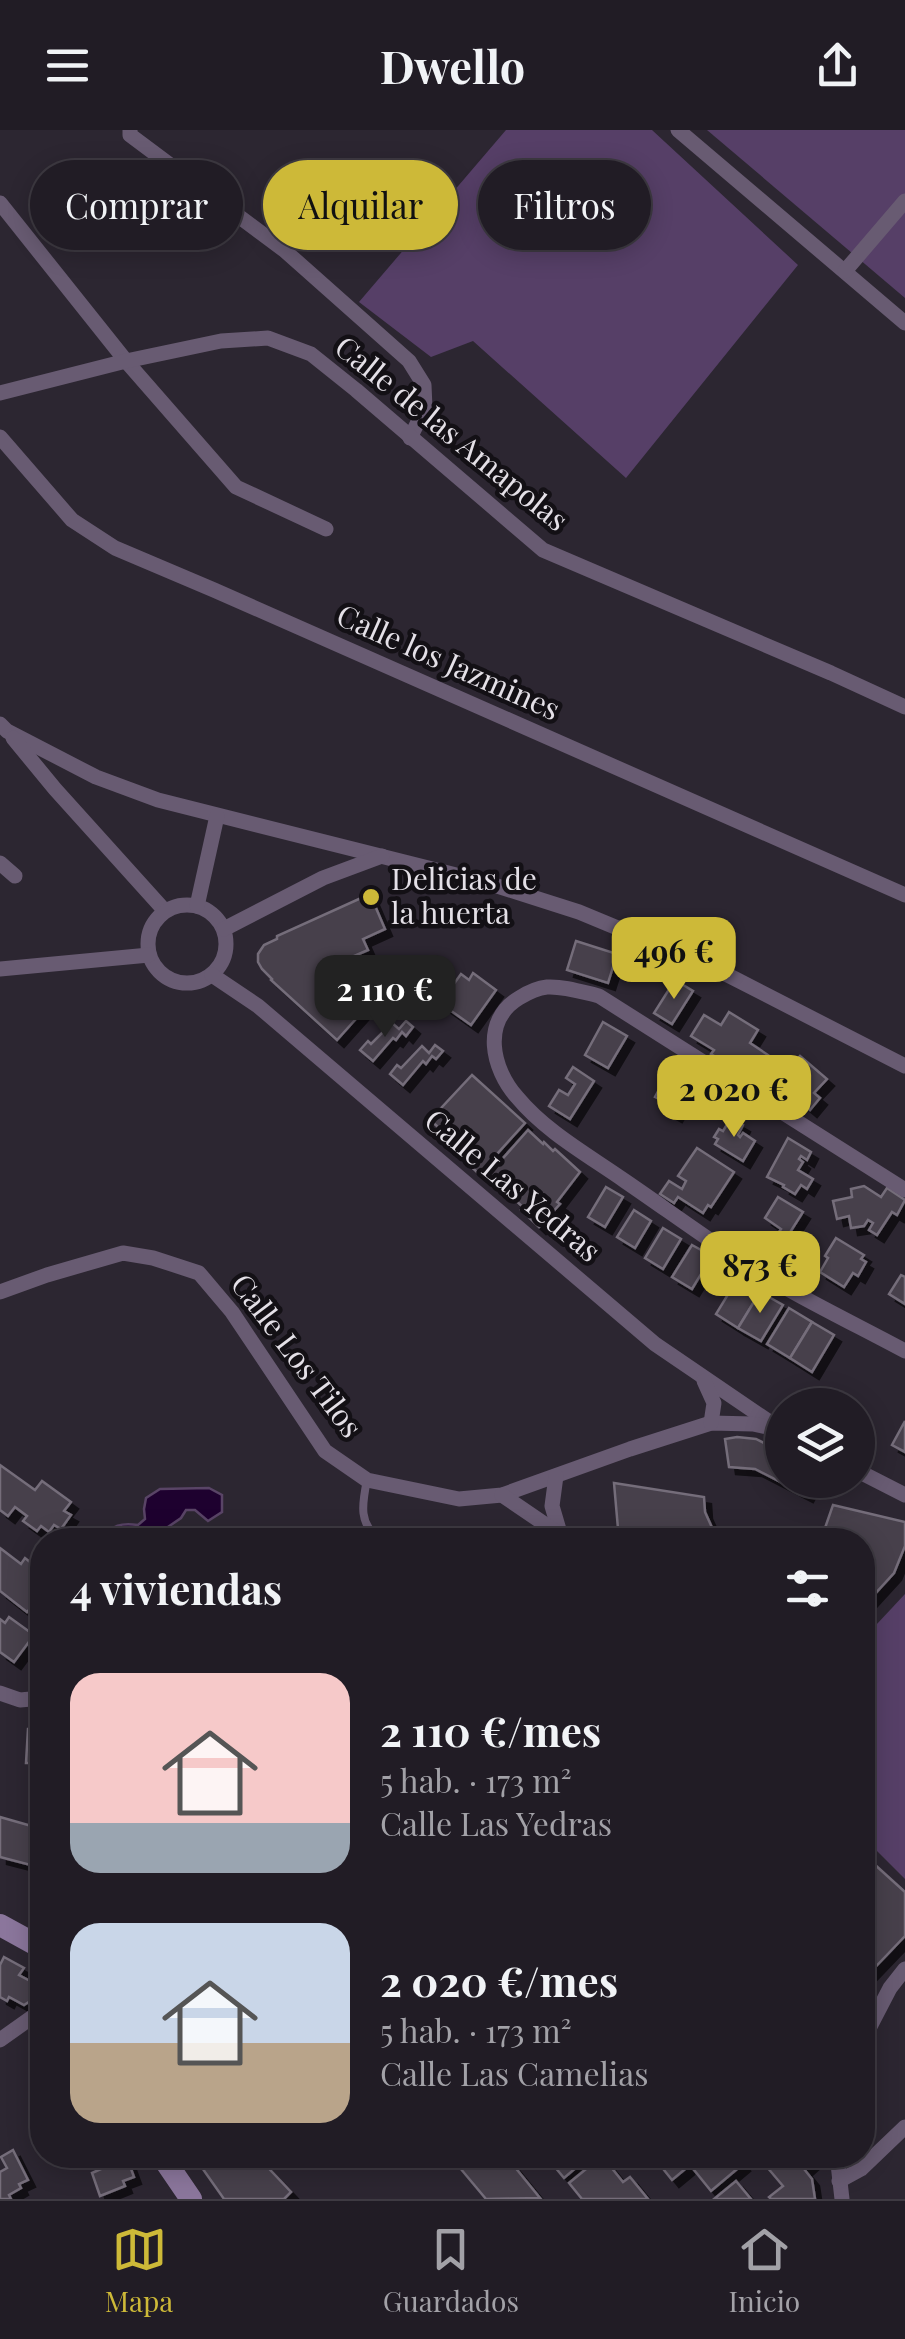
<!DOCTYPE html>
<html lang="es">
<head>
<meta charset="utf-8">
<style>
  :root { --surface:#211c25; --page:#29252d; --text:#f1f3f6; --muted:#a2a1a7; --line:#3e3a42; --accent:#cdb938 }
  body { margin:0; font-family:"Playfair Display",serif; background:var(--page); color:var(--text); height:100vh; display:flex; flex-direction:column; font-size:38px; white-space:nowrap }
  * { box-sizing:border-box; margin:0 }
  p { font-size:32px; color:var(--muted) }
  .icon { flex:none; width:55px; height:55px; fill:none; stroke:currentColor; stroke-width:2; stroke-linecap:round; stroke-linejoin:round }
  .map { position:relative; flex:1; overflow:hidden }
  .details { position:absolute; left:30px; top:1398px; width:845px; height:640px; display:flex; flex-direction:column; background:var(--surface); border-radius:40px; box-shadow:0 5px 25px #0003,0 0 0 2px var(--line) }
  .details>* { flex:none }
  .guide { position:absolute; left:30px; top:30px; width:845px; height:90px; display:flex; gap:20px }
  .buttons { position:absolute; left:765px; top:1258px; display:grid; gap:20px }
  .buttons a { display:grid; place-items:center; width:110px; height:110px; border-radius:50%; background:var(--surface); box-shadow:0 5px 25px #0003,0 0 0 2px var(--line); font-size:50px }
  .price { position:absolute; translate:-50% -85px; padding:0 22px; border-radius:20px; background:var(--accent); color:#111; font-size:32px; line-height:65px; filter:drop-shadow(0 2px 5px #0008) }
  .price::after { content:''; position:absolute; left:50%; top:60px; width:30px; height:22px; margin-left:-15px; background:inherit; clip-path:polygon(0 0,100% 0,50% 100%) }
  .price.selected { background:#222; color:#fff }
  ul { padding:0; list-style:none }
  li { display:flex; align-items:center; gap:30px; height:250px; padding:0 40px }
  li span { display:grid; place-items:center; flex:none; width:280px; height:200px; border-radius:30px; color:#555 }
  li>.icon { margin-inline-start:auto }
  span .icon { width:120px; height:120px; fill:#fffc; stroke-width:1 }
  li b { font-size:42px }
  h2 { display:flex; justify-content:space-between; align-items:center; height:120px; padding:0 40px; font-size:42px }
  .chip { padding:0 35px; border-radius:45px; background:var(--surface); box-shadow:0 5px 25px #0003,0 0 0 2px var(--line); font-size:35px; line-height:90px }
  .chip.selected { background:var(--accent); color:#111 }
  header { display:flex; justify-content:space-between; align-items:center; height:130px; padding:0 40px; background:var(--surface); font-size:45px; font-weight:700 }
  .dock { display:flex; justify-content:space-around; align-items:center; height:140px; border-top:2px solid var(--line); background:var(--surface); font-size:28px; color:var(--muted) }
  .dock a { display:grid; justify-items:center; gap:5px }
  .dock .selected { color:var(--accent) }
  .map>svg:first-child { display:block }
  .green { fill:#563f67 }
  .water { fill:#1e012f; stroke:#594466; stroke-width:2.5 }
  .building { fill:#47404c; stroke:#746d7a; stroke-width:2.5; filter:url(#shadow) }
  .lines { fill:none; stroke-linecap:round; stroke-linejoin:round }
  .lane { stroke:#685b72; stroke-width:8 }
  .street { stroke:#685b72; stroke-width:15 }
  .secondary { stroke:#8b769c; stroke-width:22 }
  .poi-dot { fill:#cdb938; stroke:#131015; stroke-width:4 }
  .labels { text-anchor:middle; stroke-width:9; stroke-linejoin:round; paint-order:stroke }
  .street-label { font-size:30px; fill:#e4e0e7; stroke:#131015 }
  .poi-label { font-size:30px; fill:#e4e0e7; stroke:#131015; text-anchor:start }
</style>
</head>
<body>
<header><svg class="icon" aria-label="menu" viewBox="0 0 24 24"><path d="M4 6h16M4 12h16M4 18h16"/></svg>Dwello<svg class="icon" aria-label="share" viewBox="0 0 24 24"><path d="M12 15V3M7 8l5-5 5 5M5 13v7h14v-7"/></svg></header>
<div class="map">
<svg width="905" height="2069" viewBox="0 0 905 2069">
  <defs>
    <filter id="shadow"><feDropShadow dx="7" dy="7" stdDeviation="0" flood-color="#0009"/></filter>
  </defs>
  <rect width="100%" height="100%" fill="#2c2631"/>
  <g class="green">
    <path d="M 506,0 L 652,0 L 798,135 L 626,348 L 473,211 L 431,227 L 359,172 Z"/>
    <path d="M 707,0 L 905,0 L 905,168 Z"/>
    <path d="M 905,1464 L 905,1749 L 863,1707 L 862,1510 Z"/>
  </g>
  <path class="water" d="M 209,1358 L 222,1365 L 222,1382 L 208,1391 L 195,1380 L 186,1380 L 181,1388 L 149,1410 L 104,1410 C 110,1394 123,1393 138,1395 L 145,1389 L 144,1379 L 146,1368 L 160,1359 Z"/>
  <g class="building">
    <path d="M 370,764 L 385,799 L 363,809 L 368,820 L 345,830 L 347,836 L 344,845 L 353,854 L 344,865 L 363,881 L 337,910 L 271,850 L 272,849 L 262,839 L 258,832 L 258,824 L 264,815 L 277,809 L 277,806 Z"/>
    <path d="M 576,811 L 617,824 L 608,853 L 567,840 Z"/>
    <path d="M 473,843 L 496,860 L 471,895 L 440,873 L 461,844 L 469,850 Z"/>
    <path d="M 675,850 L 693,861 L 672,894 L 654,883 Z"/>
    <path d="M 729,882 L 758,900 L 750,913 L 768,925 L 755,945 L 731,930 L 729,935 L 711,924 L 714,920 L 691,906 L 704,885 L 721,895 Z"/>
    <path d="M 406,891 L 413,897 L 406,906 L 402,902 L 396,910 L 393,908 L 373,931 L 360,920 L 368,911 L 371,914 L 392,893 L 399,899 Z"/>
    <path d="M 603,892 L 627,906 L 608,938 L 585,925 Z"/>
    <path d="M 435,915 L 443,921 L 436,929 L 432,926 L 426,934 L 423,931 L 403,955 L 390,944 L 397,935 L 401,938 L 422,916 L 429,923 Z"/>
    <path d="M 800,926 L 827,949 L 814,963 L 820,968 L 810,980 L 777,952 Z"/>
    <path d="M 573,937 L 594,951 L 570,989 L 549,976 L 559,960 L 568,965 L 575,954 L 566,948 Z"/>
    <path d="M 671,937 L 695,949 L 675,985 L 662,978 L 665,972 L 655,967 L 662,954 L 669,958 L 674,948 L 667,945 Z"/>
    <path d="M 472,945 L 525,993 L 479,1044 L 464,1030 L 476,1016 L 472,1013 L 461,1025 L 435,1001 L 438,997 L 430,990 Z"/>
    <path d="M 731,988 L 743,995 L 738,1005 L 740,1007 L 743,1003 L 755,1011 L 743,1031 L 715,1014 L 718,1009 L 714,1007 L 719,999 L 723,1001 Z"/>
    <path d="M 528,1000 L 543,1014 L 544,1012 L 553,1021 L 555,1019 L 580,1042 L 557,1072 L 560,1074 L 539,1097 L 521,1080 L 524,1078 L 488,1045 Z"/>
    <path d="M 788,1008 L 811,1022 L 807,1030 L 801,1026 L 799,1029 L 803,1032 L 798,1040 L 813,1049 L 807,1059 L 801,1055 L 795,1064 L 783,1057 L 784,1055 L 767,1047 Z"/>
    <path d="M 697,1018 L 734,1042 L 711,1077 L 708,1075 L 703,1083 L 678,1067 L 674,1073 L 660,1064 L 669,1051 L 682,1059 L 686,1051 L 678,1046 Z"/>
    <path d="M 864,1056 L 881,1067 L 887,1058 L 905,1070 L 897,1085 L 892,1082 L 877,1105 L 869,1100 L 873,1093 L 868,1090 L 864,1096 L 851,1098 L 849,1086 L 837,1089 L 833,1071 L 852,1067 L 851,1059 Z"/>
    <path d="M 606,1057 L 623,1067 L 605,1097 L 588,1087 Z"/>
    <path d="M 778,1067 L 803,1082 L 782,1115 L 774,1110 L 781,1099 L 765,1088 Z"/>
    <path d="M 634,1080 L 651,1091 L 635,1118 L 617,1107 Z"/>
    <path d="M 663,1098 L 681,1109 L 663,1139 L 645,1128 Z"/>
    <path d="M 836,1108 L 864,1125 L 861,1129 L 866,1132 L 858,1146 L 853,1143 L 844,1157 L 820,1142 L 828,1128 L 825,1126 Z"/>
    <path d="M 692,1115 L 712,1126 L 692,1159 L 672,1147 Z"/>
    <path d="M 901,1145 L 905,1147 L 905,1174 L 889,1164 Z"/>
    <path d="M 738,1148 L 760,1162 L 738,1198 L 716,1184 Z"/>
    <path d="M 760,1162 L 783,1175 L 761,1211 L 738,1198 Z"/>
    <path d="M 789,1178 L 812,1192 L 790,1228 L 767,1214 Z"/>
    <path d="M 812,1192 L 834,1205 L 812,1242 L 790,1228 Z"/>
    <path d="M 905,1291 L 905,1322 L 892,1315 Z"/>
    <path d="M 737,1307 L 756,1309 L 782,1322 L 782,1350 L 814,1350 L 806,1365 L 755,1339 L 729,1337 L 725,1309 Z"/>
    <path d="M 0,1335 L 35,1360 L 42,1351 L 71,1372 L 64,1381 L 71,1385 L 61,1399 L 54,1395 L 49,1402 L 41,1396 L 37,1401 L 23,1391 L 27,1386 L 15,1377 L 8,1386 L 0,1380 Z"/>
    <path d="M 614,1353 L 704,1367 L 705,1382 L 714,1402 L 703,1410 L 619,1410 Z"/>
    <path d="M 833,1375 L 905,1392 L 905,1416 L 894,1443 L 862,1478 L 862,1410 L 814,1410 L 825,1398 Z"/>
    <path d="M 0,1418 L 21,1434 L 25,1428 L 30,1432 L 32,1428 L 42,1436 L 42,1474 L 34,1484 L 29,1480 L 27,1482 L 0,1461 Z"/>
    <path d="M 9,1487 L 34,1505 L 14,1532 L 0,1522 L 0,1489 L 5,1493 Z"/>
    <path d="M 28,1599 L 42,1599 L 42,1633 L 26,1633 Z"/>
    <path d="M 0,1687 L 42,1699 L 42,1738 L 0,1727 Z"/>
    <path d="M 862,1723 L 905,1762 L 905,1806 L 862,1851 Z"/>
    <path d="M 4,1827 L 24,1838 L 19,1845 L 32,1852 L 35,1868 L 24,1875 L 9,1867 L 7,1871 L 0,1867 L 0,1835 Z"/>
    <path d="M 13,2020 L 28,2050 L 19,2054 L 21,2058 L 9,2065 L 11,2069 L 0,2069 L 0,2042 L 7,2038 L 1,2027 Z"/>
    <path d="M 96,2025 L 126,2025 L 134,2047 L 123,2051 L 125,2056 L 100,2066 L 92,2043 L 101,2039 Z"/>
    <path d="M 193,2025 L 256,2025 L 291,2062 L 284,2069 L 224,2069 Z"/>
    <path d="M 475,2025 L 505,2025 L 540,2068 L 486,2069 L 460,2038 Z"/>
    <path d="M 545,2025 L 591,2025 L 564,2048 Z"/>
    <path d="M 652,2025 L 735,2025 L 743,2034 L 711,2061 L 690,2035 L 672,2050 Z"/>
    <path d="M 767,2025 L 808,2025 L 813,2031 L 804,2039 L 812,2049 L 815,2069 L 771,2069 L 769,2067 L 783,2056 L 761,2030 Z"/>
    <path d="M 602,2026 L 623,2052 L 630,2047 L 648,2069 L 582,2069 L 569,2053 Z"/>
    <path d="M 736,2051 L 751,2069 L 714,2069 Z"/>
  </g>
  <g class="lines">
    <path class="lane" d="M 367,1350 C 362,1374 358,1395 381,1410"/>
    <g class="street">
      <path d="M 130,0 L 130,5 L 284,120 L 409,231 L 424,255 L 425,278 L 410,308"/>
      <path d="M 678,0 L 905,193"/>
      <path d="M 0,73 L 126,231 L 236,357 L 326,399"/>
      <path d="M 845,141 L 905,71"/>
      <path d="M 0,263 L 126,231 L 221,211 L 268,208 L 311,224 L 356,260 L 543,420 L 831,543 L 905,577"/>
      <path d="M 0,307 L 72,390 L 115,418 L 214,460 L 905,765"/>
      <path d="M 0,594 L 7,601 L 96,647 L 158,670 L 488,753 L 579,782 L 714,838 L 905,936"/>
      <path d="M 13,608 L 55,659 L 165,781"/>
      <path d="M 0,733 L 15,746"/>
      <circle cx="187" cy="814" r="39"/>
      <path d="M 197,776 L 217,686"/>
      <path d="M 224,799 L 323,748 L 382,726"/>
      <path d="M 0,839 L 149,825"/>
      <path d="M 212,845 L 258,876 L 655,1214 L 771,1293"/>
      <path d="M 905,1060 L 599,866 C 582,862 564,856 547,857 C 537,858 527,863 519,868 C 481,891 492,939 517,967 C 546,1002 588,1025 625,1051 C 663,1077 700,1104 738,1129 C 790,1163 851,1192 905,1221"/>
      <path d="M 0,1162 L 47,1145 L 123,1123 L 153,1128 L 199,1143 L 232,1182 L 325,1321 L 367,1350 L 459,1369 L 502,1365 L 630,1319 L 711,1293 L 753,1294 L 781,1300"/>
      <path d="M 704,1251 L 714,1273 L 711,1293"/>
      <path d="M 858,1341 L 905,1365"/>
      <path d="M 556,1346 L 552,1376 L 560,1403"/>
      <path d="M 502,1365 L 568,1410"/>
      <path d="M 0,1563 L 20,1570 L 42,1568"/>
      <path d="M 0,1910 L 42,1880"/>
      <path d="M 862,1912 L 890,1858 L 905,1839"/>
      <path d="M 837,2025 L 842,2069"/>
      <path d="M 839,2051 L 861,2039 L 905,1997"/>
    </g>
    <g class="secondary">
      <path d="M 0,1795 L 42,1818"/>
      <path d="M 161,2025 L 191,2069"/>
    </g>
  </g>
  <circle class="poi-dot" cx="371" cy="767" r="10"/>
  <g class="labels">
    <g class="street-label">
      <text transform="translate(451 304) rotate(39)" y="10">Calle de las Amapolas</text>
      <text transform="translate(448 533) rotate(24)" y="10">Calle los Jazmines</text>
      <text transform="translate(512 1056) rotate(40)" y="10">Calle Las Yedras</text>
      <text transform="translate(296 1226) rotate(53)" y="10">Calle Los Tilos</text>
    </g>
    <g class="poi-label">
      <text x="391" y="760">Delicias de<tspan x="391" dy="34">la huerta</tspan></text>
    </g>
  </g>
</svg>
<div class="buttons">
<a><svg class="icon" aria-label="layers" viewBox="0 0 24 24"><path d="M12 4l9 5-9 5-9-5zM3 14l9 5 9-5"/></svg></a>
</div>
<b class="price" style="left:674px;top:872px">496 €</b>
<b class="price selected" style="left:385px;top:910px">2 110 €</b>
<b class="price" style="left:734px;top:1010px">2 020 €</b>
<b class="price" style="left:760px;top:1186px">873 €</b>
<div class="guide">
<a class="chip">Comprar</a>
<a class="chip selected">Alquilar</a>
<a class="chip">Filtros</a>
</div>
<section class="details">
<h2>4 viviendas<svg class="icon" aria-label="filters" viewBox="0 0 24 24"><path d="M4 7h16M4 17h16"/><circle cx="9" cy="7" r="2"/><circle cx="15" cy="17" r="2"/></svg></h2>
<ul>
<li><span style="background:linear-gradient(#f6c9c9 75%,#9aa5b1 0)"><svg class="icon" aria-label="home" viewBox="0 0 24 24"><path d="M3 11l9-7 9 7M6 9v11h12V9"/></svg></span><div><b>2 110 €/mes</b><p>5 hab. · 173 m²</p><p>Calle Las Yedras</p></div></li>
<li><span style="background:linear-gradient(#c9d6e8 60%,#b9a48a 0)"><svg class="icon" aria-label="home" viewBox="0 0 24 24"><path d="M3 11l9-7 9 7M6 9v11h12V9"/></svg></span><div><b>2 020 €/mes</b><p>5 hab. · 173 m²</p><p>Calle Las Camelias</p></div></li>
</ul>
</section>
</div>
<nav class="dock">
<a class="selected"><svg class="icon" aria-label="map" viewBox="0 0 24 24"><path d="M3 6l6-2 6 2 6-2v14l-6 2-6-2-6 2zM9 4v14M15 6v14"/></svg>Mapa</a>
<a><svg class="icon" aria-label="saved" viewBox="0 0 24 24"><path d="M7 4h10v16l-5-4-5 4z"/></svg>Guardados</a>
<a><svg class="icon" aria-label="home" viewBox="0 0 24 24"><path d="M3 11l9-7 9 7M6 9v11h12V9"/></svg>Inicio</a>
</nav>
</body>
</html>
